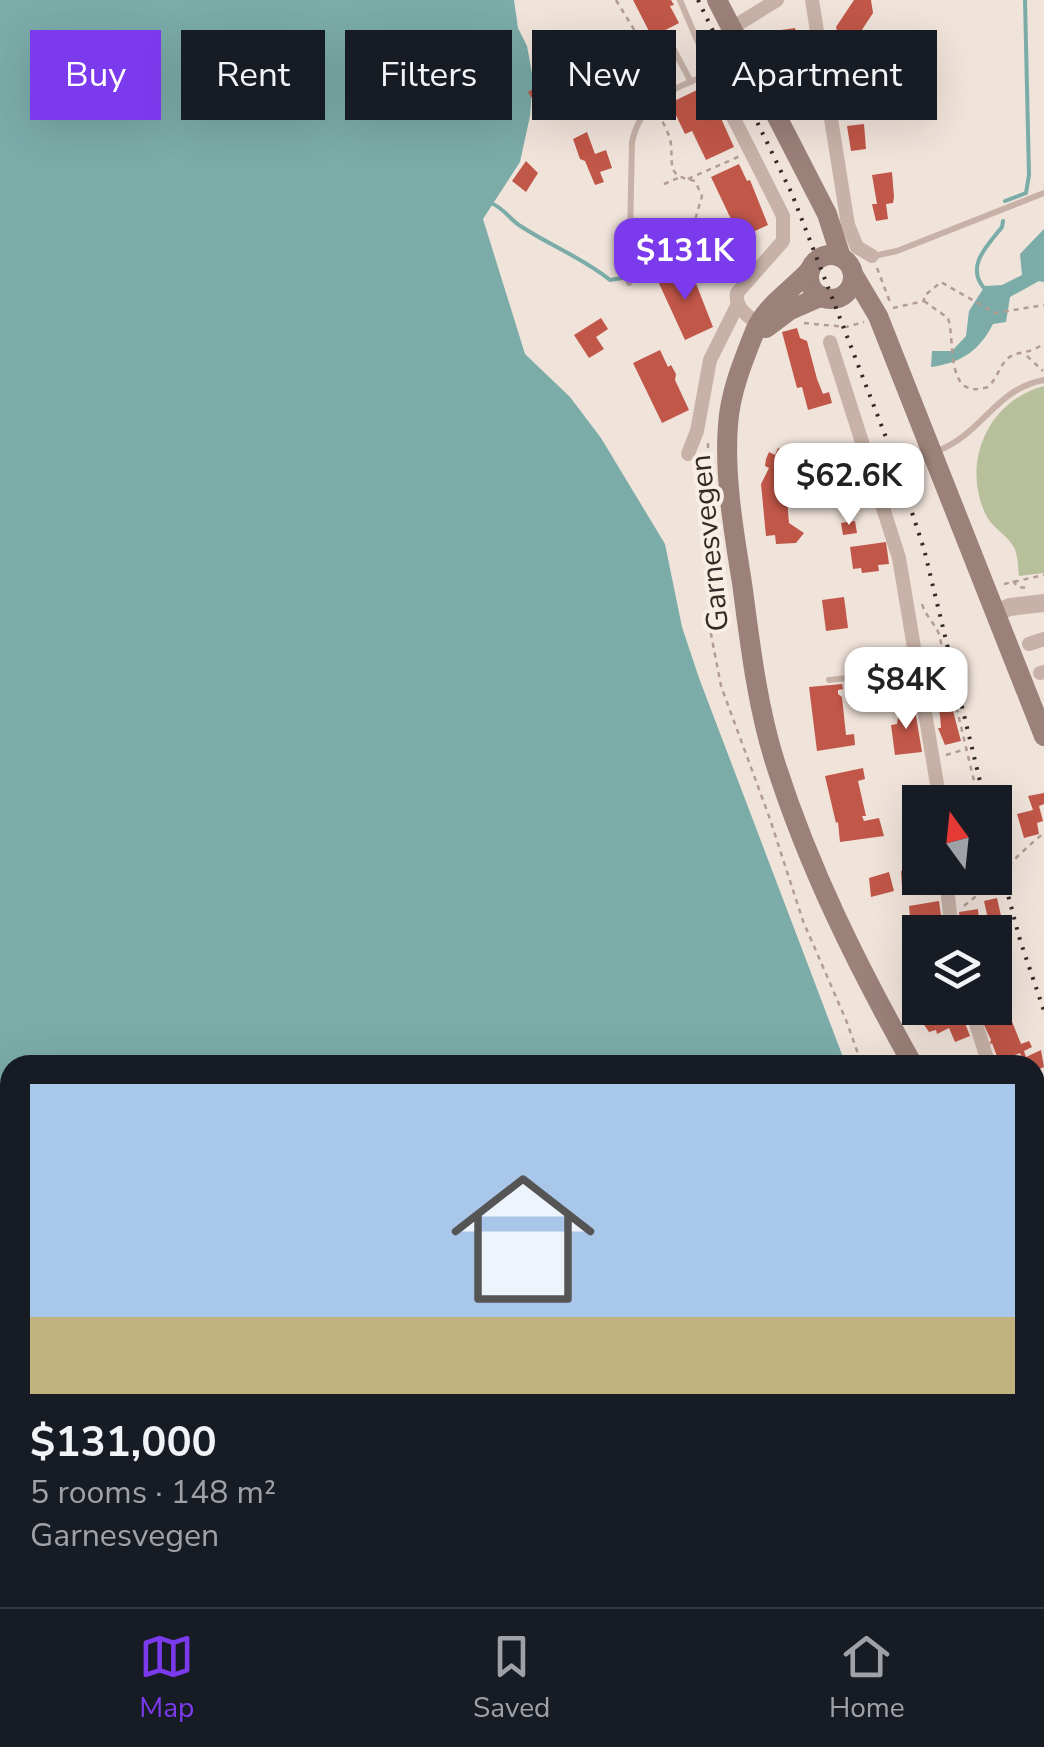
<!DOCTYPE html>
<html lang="en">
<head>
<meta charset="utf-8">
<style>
  :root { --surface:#171b24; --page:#20242c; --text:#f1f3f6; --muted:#9ea1a6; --line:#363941; --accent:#7c3aed }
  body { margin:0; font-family:"Nunito Sans",sans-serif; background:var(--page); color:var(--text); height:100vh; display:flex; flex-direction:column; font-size:38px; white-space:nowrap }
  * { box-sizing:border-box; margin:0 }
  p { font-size:32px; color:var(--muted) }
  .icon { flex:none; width:55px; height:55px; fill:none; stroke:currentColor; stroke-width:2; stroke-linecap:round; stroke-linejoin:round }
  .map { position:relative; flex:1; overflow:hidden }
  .panel { position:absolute; left:0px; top:1055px; width:1045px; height:552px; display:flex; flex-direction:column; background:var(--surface); border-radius:30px 30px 0 0; box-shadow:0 10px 40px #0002 }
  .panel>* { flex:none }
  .top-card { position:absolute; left:30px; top:30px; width:985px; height:90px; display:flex; gap:20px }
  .needle { width:65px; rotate:345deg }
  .buttons { position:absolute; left:902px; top:785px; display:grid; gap:20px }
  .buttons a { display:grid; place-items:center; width:110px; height:110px; border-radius:0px; background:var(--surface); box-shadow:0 10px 40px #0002; font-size:50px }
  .price { position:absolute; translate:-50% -85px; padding:0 22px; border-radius:20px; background:#fff; color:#222; font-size:32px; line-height:65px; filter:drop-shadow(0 2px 5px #0008) }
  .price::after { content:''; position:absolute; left:50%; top:60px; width:30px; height:22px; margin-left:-15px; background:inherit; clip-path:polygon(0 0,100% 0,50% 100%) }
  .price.on { background:var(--accent); color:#fff }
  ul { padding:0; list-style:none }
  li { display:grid; align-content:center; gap:20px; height:530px; padding:0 30px }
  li+li { border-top:2px solid var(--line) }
  li span { display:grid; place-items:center; height:310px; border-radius:0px; color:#555 }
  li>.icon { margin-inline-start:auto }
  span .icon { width:180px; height:180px; fill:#fffc; stroke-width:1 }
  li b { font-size:42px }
  .chip { padding:0 35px; border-radius:0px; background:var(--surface); box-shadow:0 10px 40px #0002; font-size:35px; line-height:90px }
  .chip.on { background:var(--accent); color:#fff }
  .tab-bar { display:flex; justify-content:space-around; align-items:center; height:140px; border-top:2px solid var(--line); background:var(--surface); font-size:28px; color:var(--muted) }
  .tab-bar a { display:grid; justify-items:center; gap:5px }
  .tab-bar .on { color:var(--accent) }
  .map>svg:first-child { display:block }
  .green { fill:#b7bf9b }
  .water { fill:#7baca8 }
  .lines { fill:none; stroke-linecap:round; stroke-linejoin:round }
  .stream { stroke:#7baca8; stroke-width:4 }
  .building { fill:#c15748 }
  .path { stroke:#b39c91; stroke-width:2.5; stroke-dasharray:5 5; stroke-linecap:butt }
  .service { stroke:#c8b2a7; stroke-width:6 }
  .minor { stroke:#c8b2a7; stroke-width:14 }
  .tertiary { stroke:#c8b2a7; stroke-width:18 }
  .secondary { stroke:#9b8178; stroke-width:20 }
  .trunk { stroke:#66514c; stroke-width:22 }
  .rail { stroke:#342a27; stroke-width:4; stroke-dasharray:2.5 8; stroke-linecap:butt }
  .labels { text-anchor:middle; stroke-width:8; stroke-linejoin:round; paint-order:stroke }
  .street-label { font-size:30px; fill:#342a27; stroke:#f8eee6 }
</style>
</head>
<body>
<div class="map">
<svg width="1044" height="1607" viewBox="0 0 1044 1607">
  <rect width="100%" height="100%" fill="#f0e3da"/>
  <path class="green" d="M 1044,386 L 1044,573 L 1019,576 C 1018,568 1018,553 1013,546 C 1007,535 994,529 987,517 C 960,465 987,401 1044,386 Z"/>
  <g class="water">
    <path d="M 0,0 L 514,0 L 518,28 L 527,46 L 533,79 L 530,116 L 520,162 L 483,219 L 525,354 L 570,397 L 601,438 L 665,544 L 682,627 L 699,678 L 846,1065 L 10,1065 L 10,1178 L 0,1160 Z"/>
    <path d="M 1044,229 L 1044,282 L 1039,281 L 1010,297 L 1006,322 L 993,324 C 979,351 961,363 931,367 L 932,351 L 952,351 L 966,336 L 969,311 L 985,286 L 1002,285 L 1022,275 L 1020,254 Z"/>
  </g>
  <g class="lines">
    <g class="stream">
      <path d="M 1005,201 L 1026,193 L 1029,175 L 1025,0"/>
      <path d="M 491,203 C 504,208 510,220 522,227 C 551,246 583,258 610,280 L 634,276 L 676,248 L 697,240 L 711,244 L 738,271"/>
      <path d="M 984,288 C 965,266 988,245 1002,227 L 1003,221"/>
    </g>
  </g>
  <g class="building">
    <path d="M 633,0 L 671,0 L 674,5 L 670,6 L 679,23 L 652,37 Z"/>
    <path d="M 854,0 L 871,0 L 873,13 L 858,36 L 839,39 L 836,27 Z"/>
    <path d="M 795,28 L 805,79 L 804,83 L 799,84 L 798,80 L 784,82 L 774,31 Z"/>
    <path d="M 645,52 L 654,74 L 604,94 L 596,71 Z"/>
    <path d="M 876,54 L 881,81 L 860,87 L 856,83 L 855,57 Z"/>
    <path d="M 540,85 L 550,101 L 538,108 L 528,92 Z"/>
    <path d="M 697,90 L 705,107 L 714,103 L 734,147 L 706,160 L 692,131 L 685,134 L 670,103 Z"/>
    <path d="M 887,96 L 889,108 L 852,118 L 850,111 L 880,106 L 878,98 Z"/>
    <path d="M 864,124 L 866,149 L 851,151 L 847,126 Z"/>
    <path d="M 587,132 L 595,154 L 606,150 L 612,168 L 600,172 L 604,182 L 595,185 L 585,161 L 580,159 L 573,139 Z"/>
    <path d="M 526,161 L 538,173 L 526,192 L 512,181 Z"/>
    <path d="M 739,164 L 747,181 L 750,180 L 768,225 L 740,238 L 711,177 Z"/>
    <path d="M 892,172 L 894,197 L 893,203 L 886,204 L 888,219 L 876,221 L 872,204 L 877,204 L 872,175 Z"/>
    <path d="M 684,266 L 692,283 L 695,281 L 713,327 L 685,340 L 657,279 Z"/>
    <path d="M 601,318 L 608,329 L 596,337 L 604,349 L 589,358 L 574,335 Z"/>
    <path d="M 797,328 L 800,338 L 807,341 L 817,379 L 823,394 L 829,392 L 832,403 L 808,410 L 802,387 L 797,388 L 782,332 Z"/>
    <path d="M 660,350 L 668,367 L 671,365 L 676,374 L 675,380 L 689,410 L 662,423 L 633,363 Z"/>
    <path d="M 778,448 L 800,459 L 786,488 L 789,523 L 804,533 L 796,543 L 776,544 L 775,535 L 766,536 L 761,484 L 769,468 L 765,466 L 766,459 L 769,452 L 775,455 Z"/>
    <path d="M 855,521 L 857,533 L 843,535 L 841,523 Z"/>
    <path d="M 886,542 L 889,564 L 878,565 L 879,571 L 862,573 L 861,568 L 853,569 L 850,547 Z"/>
    <path d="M 844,597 L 848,628 L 826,631 L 822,600 Z"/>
    <path d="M 945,681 L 961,741 L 945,745 L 938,728 L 941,728 L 940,715 L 932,684 Z"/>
    <path d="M 842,684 L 843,689 L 838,690 L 838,694 L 842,697 L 846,735 L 854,734 L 855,745 L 817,751 L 809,687 Z"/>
    <path d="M 914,704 L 922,752 L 895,755 L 891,725 L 897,724 L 900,706 Z"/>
    <path d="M 863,768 L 865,779 L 858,781 L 866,816 L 862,816 L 864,821 L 879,818 L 884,836 L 840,842 L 838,822 L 836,823 L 825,776 Z"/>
    <path d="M 1044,793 L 1044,804 L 1039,806 L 1043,821 L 1037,823 L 1039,834 L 1024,838 L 1017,814 L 1033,810 L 1028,796 Z"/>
    <path d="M 920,820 L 920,844 L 904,845 L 902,821 Z"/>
    <path d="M 920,868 L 920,878 L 938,878 L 939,887 L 928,889 L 928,884 L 902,887 L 901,871 Z"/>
    <path d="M 889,872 L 894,891 L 871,897 L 869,878 Z"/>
    <path d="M 997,898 L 1004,929 L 991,932 L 984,901 Z"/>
    <path d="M 939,901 L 942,923 L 911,927 L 909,906 Z"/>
    <path d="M 978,909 L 980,932 L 961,932 L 959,912 Z"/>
    <path d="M 998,951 L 1009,972 L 1005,973 L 1009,985 L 995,989 L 995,952 Z"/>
    <path d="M 918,1008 L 940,1008 L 948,1025 L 963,1018 L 970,1036 L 955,1042 L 949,1028 L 937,1034 L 936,1030 L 929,1032 L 920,1019 L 922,1017 Z"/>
    <path d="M 1009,1014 L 1021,1044 L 1029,1041 L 1032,1047 L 1024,1051 L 1026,1057 L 1041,1050 L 1044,1067 L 1035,1071 L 1035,1065 L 1024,1063 L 1020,1053 L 1003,1060 L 1002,1057 L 998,1059 L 992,1043 L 989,1045 L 991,1040 L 984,1025 Z"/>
    <path d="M 1040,1213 L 1044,1213 L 1044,1253 L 1038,1254 L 1035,1216 Z"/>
    <path d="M 691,1598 L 832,1598 L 835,1604 L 828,1607 L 695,1607 Z"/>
  </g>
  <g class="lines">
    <g class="path">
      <path d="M 616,0 L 649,54"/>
      <path d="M 652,61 L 662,86"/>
      <path d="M 658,113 C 663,123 670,134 671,145 C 673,169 667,175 695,181 L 702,196 L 693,227 L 694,248 L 686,253 L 693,272"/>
      <path d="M 688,179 L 740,156"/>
      <path d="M 664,184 L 678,178"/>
      <path d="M 694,227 L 719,232 L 746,263"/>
      <path d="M 877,268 L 890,302"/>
      <path d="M 924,301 L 948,318 C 956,343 944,401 988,387 C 997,379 999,367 1007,359 C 1016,350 1031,355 1044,343"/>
      <path d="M 893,308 L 924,301 L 924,296 L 941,282 L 995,313 L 1044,305"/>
      <path d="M 804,323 L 846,327 L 864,322"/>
      <path d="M 1027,356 L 1043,371"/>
      <path d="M 708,443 L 708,591 L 711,634 L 721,686 L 770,819 L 803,921 L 846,1020 L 862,1065"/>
      <path d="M 1013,581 L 1018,587 L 1028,588"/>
      <path d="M 1004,584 L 1044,575"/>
      <path d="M 922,604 C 926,617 934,622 939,634 L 979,802"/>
      <path d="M 946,755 L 966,749"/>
      <path d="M 995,865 L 999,878"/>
      <path d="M 964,906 C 993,883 1015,856 1044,833"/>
      <path d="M 1035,1128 L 1044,1147"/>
      <path d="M 0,1483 L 10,1485"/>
    </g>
    <g class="service">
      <path d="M 666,35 L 691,82"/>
      <path d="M 659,55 L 673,48"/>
      <path d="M 874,256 L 897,251 L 1044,193"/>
      <path d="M 629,283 L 632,142 C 642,97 673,90 711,73 L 680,0"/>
      <path d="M 935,452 C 985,433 993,390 1044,380"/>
      <path d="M 829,680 L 918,670"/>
      <path d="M 1035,1197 L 1044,1201"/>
      <path d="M 545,1598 L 548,1607"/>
      <path d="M 399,1607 L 401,1598"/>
    </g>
    <g class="minor">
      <path d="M 812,0 L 848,225 L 857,247 L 872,256"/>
      <path d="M 732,28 L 777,0"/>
      <path d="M 711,73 L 783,216 L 783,241 L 737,293 C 734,310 752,318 764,329"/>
      <path d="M 830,342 L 899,558 L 940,802"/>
      <path d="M 688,454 L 697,431 L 710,360 L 738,304"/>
      <path d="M 1029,644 L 1044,639"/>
      <path d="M 1040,673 L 1044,672"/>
      <path d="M 946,878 L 952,932"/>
      <path d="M 971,1008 L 989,1065"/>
      <path d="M 0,1292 L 10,1304"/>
      <path d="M 1035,1312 L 1044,1331"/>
      <path d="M 1035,1344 L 1044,1341"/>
      <path d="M 651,1607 L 663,1601 L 674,1607"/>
      <path d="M 851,1607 L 858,1598"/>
    </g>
    <g class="tertiary">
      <path d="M 995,613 L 1010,607 L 1044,603"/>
      <path d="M 0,1256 L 10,1266"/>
      <path d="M 324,1598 L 331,1607"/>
    </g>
    <g class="secondary">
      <path d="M 717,0 L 827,214 L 841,257"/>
      <circle cx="831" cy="277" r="22"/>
      <path d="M 810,270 C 793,289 765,306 755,331 C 743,361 730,393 728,425 C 724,476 734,533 742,583 C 750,643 757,705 775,762 C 809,869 858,967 913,1065"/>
      <path d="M 853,274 L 878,316 L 1044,736"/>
      <path d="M 766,328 L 790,310 L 822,296"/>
      <path d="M 278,1598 L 283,1607"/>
      <path d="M 894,1607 L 900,1598"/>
    </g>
    <g class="trunk">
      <path d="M 0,1379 L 10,1392"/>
      <path d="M 0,1402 L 10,1414"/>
      <path d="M 126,1598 L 145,1605 L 165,1598"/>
    </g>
    <g class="rail">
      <path d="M 698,0 L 792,194 L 894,458 L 924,549 L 985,802"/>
      <path d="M 995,846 L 1020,940 L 1044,1011"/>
    </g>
  </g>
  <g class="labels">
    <g class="street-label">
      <text transform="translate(709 543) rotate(-96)" y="10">Garnesvegen</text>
    </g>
  </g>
</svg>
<div class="buttons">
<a><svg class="needle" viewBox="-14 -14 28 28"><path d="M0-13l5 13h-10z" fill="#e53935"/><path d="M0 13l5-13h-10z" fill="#9ea1a6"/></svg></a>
<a><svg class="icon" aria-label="layers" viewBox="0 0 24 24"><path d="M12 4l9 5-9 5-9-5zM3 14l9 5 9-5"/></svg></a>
</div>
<b class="price on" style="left:685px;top:303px">$131K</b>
<b class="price" style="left:849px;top:528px">$62.6K</b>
<b class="price" style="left:906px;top:732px">$84K</b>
<div class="top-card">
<a class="chip on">Buy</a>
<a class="chip">Rent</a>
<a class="chip">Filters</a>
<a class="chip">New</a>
<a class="chip">Apartment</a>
</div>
<section class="panel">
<ul>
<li><span style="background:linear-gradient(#a9c7e8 75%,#c2b280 0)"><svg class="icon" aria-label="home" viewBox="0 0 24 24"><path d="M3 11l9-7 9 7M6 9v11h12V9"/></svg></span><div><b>$131,000</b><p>5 rooms · 148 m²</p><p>Garnesvegen</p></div></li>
</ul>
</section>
</div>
<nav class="tab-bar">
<a class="on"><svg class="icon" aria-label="map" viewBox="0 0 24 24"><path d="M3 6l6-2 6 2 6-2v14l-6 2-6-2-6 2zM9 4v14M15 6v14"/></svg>Map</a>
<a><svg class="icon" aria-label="saved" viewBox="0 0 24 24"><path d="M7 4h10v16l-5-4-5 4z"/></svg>Saved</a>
<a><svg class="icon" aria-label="home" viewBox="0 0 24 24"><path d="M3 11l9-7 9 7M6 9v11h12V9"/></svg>Home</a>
</nav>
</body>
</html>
